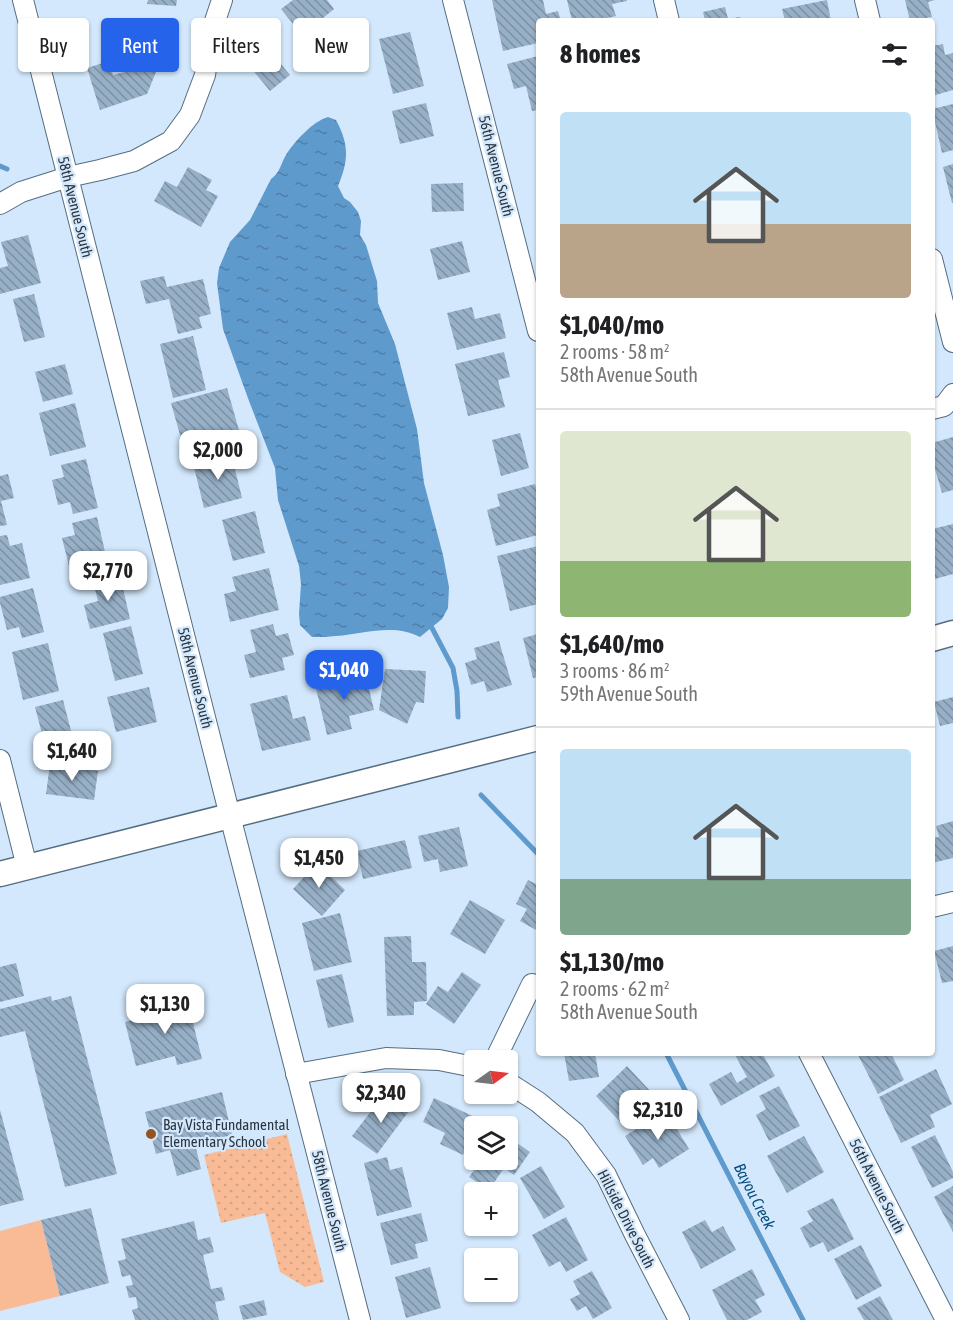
<!DOCTYPE html>
<html lang="en">
<head>
<meta charset="utf-8">
<style>
  :root { --surface:#fff; --page:#f2f2f2; --text:#202124; --muted:#757577; --line:#e0e0e0; --accent:#2563eb }
  body { margin:0; font-family:"Asap Condensed",sans-serif; background:var(--page); color:var(--text); height:100vh; display:flex; flex-direction:column; font-size:22px; white-space:nowrap }
  * { box-sizing:border-box; margin:0 }
  p { font-size:20px; color:var(--muted) }
  .icon { flex:none; width:33px; height:33px; fill:none; stroke:currentColor; stroke-width:2; stroke-linecap:round; stroke-linejoin:round }
  .map { position:relative; flex:1; overflow:hidden }
  .details { position:absolute; left:536px; top:18px; width:399px; height:1038px; display:flex; flex-direction:column; background:var(--surface); border-radius:6px; box-shadow:0 2px 4px #0004 }
  .details>* { flex:none }
  .hud { position:absolute; left:18px; top:18px; width:428px; height:54px; display:flex; gap:12px }
  .needle { width:39px; rotate:76deg }
  .fabs { position:absolute; left:464px; top:1050px; display:grid; gap:12px }
  .fabs a { display:grid; place-items:center; width:54px; height:54px; border-radius:6px; background:var(--surface); box-shadow:0 2px 4px #0004; font-size:30px }
  .price { position:absolute; translate:-50% -51px; padding:0 14px; border-radius:12px; background:#fff; color:#222; font-size:20px; line-height:39px; filter:drop-shadow(0 2px 3px #0008) }
  .price::after { content:''; position:absolute; left:50%; top:36px; width:18px; height:14px; margin-left:-9px; background:inherit; clip-path:polygon(0 0,100% 0,50% 100%) }
  .price.selected { background:var(--accent); color:#fff }
  ul { padding:0; list-style:none }
  li { display:grid; align-content:center; gap:12px; height:318px; padding:0 24px }
  li+li { border-top:2px solid var(--line) }
  li span { display:grid; place-items:center; height:186px; border-radius:6px; color:#555 }
  li>.icon { margin-inline-start:auto }
  span .icon { width:108px; height:108px; fill:#fffc; stroke-width:1 }
  li b { font-size:26px }
  h2 { display:flex; justify-content:space-between; align-items:center; height:72px; padding:0 24px; font-size:26px }
  .pill { padding:0 21px; border-radius:6px; background:var(--surface); box-shadow:0 2px 4px #0004; font-size:21px; line-height:54px }
  .pill.selected { background:var(--accent); color:#fff }
  .map>svg:first-child { display:block }
  .park { fill:url(#park-dots) }
  .pitch { fill:#f8bb96 }
  .water { fill:url(#water-ripples) }
  .lines { fill:none; stroke-linecap:round; stroke-linejoin:round }
  .stream { stroke:#5f9acd; stroke-width:5 }
  .building { fill:url(#building-back-hatch) }
  .minor-casing { stroke:#556d82; stroke-width:22 }
  .tertiary-casing { stroke:#556d82; stroke-width:27 }
  .minor { stroke:#fff; stroke-width:20 }
  .tertiary { stroke:#fff; stroke-width:24 }
  .poi-dot { fill:#955223; stroke:#d3e8fc; stroke-width:2 }
  .labels { text-anchor:middle; stroke-width:4.5; stroke-linejoin:round; paint-order:stroke }
  .street-label { font-size:15px; fill:#2b353f; stroke:#d3e8fc }
  .poi-label { font-size:15px; fill:#2b353f; stroke:#d3e8fc; text-anchor:start }
  .water-label { font-size:16px; font-style:italic; fill:#084f7f; stroke:#d3e8fc }
</style>
</head>
<body>
<div class="map">
<svg width="953" height="1320" viewBox="0 0 953 1320">
  <defs>
    <pattern id="park-dots" width="8" height="8" patternUnits="userSpaceOnUse" patternTransform="scale(1.5)"><rect width="8" height="8" fill="#f8bb96"/><path d="M2 2h.1M6 6h.1" fill="none" stroke="#d5a182" stroke-width="1.8" stroke-linecap="round"/></pattern>
    <pattern id="water-ripples" width="26" height="14" patternUnits="userSpaceOnUse" patternTransform="scale(1.5)"><rect width="26" height="14" fill="#5f9acd"/><path d="M2 4q2-2 4 0t4 0M15 11q2-2 4 0t4 0" fill="none" stroke="#4f7ea8"/></pattern>
    <pattern id="building-back-hatch" width="6" height="6" patternUnits="userSpaceOnUse" patternTransform="scale(1.5)"><rect width="6" height="6" fill="#97b0c7"/><path d="M-1 5l2 2M0 0l6 6M5-1l2 2" fill="none" stroke="#7b90a3"/></pattern>
  </defs>
  <rect width="100%" height="100%" fill="#d3e8fc"/>
  <path class="park" d="M 287,1134 L 324,1282 L 305,1287 L 280,1272 L 265,1213 L 221,1223 L 204,1155 Z"/>
  <path class="pitch" d="M 41,1220 L 60,1296 L 0,1311 L 0,1231 Z"/>
  <path class="water" d="M 328,117 L 336,120 C 349,144 349,160 338,186 L 344,198 L 350,202 L 358,212 L 361,221 L 360,235 L 366,245 L 377,281 L 378,303 L 395,344 L 417,429 L 424,483 L 443,555 L 449,587 L 448,608 L 442,619 L 420,637 C 393,623 364,634 336,636 C 328,637 320,637 312,637 L 300,625 L 299,614 L 301,584 L 299,566 L 278,500 L 275,468 L 249,401 L 223,329 L 217,283 L 219,268 L 230,242 L 250,220 L 271,179 C 280,173 281,163 286,155 C 294,142 313,121 328,117 Z"/>
  <g class="lines">
    <g class="stream">
      <path d="M 0,166 L 7,169"/>
      <path d="M 432,628 L 453,668 L 457,691 L 458,717"/>
      <path d="M 481,795 L 538,854"/>
      <path d="M 666,1053 L 803,1320"/>
    </g>
  </g>
  <g class="building">
    <path d="M 148,0 L 177,0 L 176,6 L 147,4 Z"/>
    <path d="M 293,0 L 327,0 L 334,9 L 302,35 L 281,9 Z"/>
    <path d="M 492,0 L 543,0 L 546,14 L 558,11 L 561,21 L 538,21 L 538,43 L 503,51 Z"/>
    <path d="M 567,0 L 627,0 L 627,1 L 612,4 L 616,16 L 596,21 L 572,21 Z"/>
    <path d="M 827,0 L 831,21 L 785,21 L 782,9 Z"/>
    <path d="M 905,0 L 935,0 L 928,2 L 932,17 L 910,21 Z"/>
    <path d="M 725,7 L 728,19 L 740,17 L 741,21 L 705,21 L 703,12 Z"/>
    <path d="M 410,32 L 424,86 L 393,94 L 379,39 Z"/>
    <path d="M 147,38 L 167,45 L 147,94 L 100,110 L 87,68 L 109,61 L 113,75 L 136,69 Z"/>
    <path d="M 943,44 L 945,55 L 953,53 L 953,90 L 932,96 L 932,46 Z"/>
    <path d="M 271,52 L 290,75 L 270,91 L 251,68 Z"/>
    <path d="M 538,56 L 538,110 L 532,111 L 526,86 L 514,89 L 507,64 Z"/>
    <path d="M 426,103 L 434,136 L 400,144 L 392,111 Z"/>
    <path d="M 953,104 L 953,150 L 942,153 L 932,109 Z"/>
    <path d="M 953,164 L 953,203 L 952,203 L 943,167 Z"/>
    <path d="M 188,167 L 212,180 L 206,190 L 218,196 L 201,227 L 154,201 L 165,181 L 177,187 Z"/>
    <path d="M 463,183 L 464,211 L 432,212 L 431,184 Z"/>
    <path d="M 28,235 L 41,283 L 0,294 L 0,268 L 8,266 L 1,242 Z"/>
    <path d="M 462,241 L 470,272 L 438,280 L 430,249 Z"/>
    <path d="M 164,276 L 167,287 L 203,279 L 211,314 L 199,317 L 202,328 L 178,334 L 169,299 L 146,304 L 140,281 Z"/>
    <path d="M 34,294 L 45,337 L 24,342 L 13,299 Z"/>
    <path d="M 472,307 L 475,319 L 500,313 L 506,338 L 457,350 L 447,313 Z"/>
    <path d="M 193,336 L 206,390 L 173,398 L 160,344 Z"/>
    <path d="M 504,352 L 510,377 L 498,380 L 505,407 L 468,416 L 455,364 Z"/>
    <path d="M 65,364 L 73,394 L 43,402 L 35,372 Z"/>
    <path d="M 227,388 L 242,441 L 186,456 L 171,403 Z"/>
    <path d="M 75,403 L 86,447 L 50,456 L 39,413 Z"/>
    <path d="M 520,433 L 529,468 L 501,476 L 492,440 Z"/>
    <path d="M 953,437 L 953,490 L 942,493 L 935,469 L 932,470 L 932,443 Z"/>
    <path d="M 231,453 L 242,498 L 204,508 L 193,463 Z"/>
    <path d="M 86,459 L 98,508 L 73,514 L 70,502 L 58,505 L 52,480 L 64,477 L 61,465 Z"/>
    <path d="M 8,474 L 14,498 L 1,501 L 7,525 L 0,526 L 0,476 Z"/>
    <path d="M 535,484 L 538,496 L 538,535 L 496,546 L 487,510 L 500,506 L 497,494 Z"/>
    <path d="M 255,511 L 265,553 L 233,561 L 222,520 Z"/>
    <path d="M 97,517 L 108,565 L 71,574 L 62,538 L 75,535 L 72,523 Z"/>
    <path d="M 953,524 L 953,574 L 935,579 L 932,564 L 932,529 Z"/>
    <path d="M 7,535 L 10,546 L 22,543 L 30,578 L 0,585 L 0,536 Z"/>
    <path d="M 538,546 L 538,604 L 510,611 L 497,556 Z"/>
    <path d="M 269,568 L 279,610 L 230,622 L 224,594 L 236,591 L 232,577 Z"/>
    <path d="M 119,571 L 130,619 L 90,629 L 84,605 L 98,601 L 92,578 Z"/>
    <path d="M 33,588 L 44,632 L 22,638 L 19,627 L 7,630 L 0,603 L 0,597 Z"/>
    <path d="M 273,624 L 276,636 L 288,633 L 294,655 L 282,658 L 285,670 L 250,678 L 244,655 L 256,652 L 250,630 Z"/>
    <path d="M 131,626 L 143,674 L 115,681 L 103,633 Z"/>
    <path d="M 538,634 L 538,677 L 533,678 L 523,638 Z"/>
    <path d="M 499,641 L 512,685 L 487,692 L 484,681 L 471,685 L 465,663 L 477,659 L 474,648 Z"/>
    <path d="M 48,643 L 59,691 L 23,700 L 12,652 Z"/>
    <path d="M 385,669 L 426,671 L 424,703 L 416,702 L 407,724 L 379,710 Z"/>
    <path d="M 365,672 L 374,710 L 349,716 L 352,729 L 327,735 L 315,684 Z"/>
    <path d="M 149,687 L 157,722 L 116,732 L 107,697 Z"/>
    <path d="M 287,695 L 293,719 L 305,716 L 311,740 L 262,751 L 250,704 Z"/>
    <path d="M 953,697 L 953,723 L 940,726 L 934,702 Z"/>
    <path d="M 63,700 L 75,746 L 47,753 L 35,707 Z"/>
    <path d="M 50,764 L 98,771 L 94,800 L 46,794 Z"/>
    <path d="M 953,821 L 953,858 L 932,863 L 932,838 L 939,837 L 936,826 Z"/>
    <path d="M 459,827 L 468,866 L 440,872 L 438,859 L 424,862 L 418,836 Z"/>
    <path d="M 405,840 L 412,868 L 363,879 L 357,851 Z"/>
    <path d="M 317,863 L 345,890 L 322,916 L 293,889 Z"/>
    <path d="M 528,880 L 538,885 L 538,931 L 520,921 L 527,909 L 516,904 Z"/>
    <path d="M 470,900 L 505,920 L 485,954 L 450,934 Z"/>
    <path d="M 340,913 L 352,962 L 314,971 L 302,923 Z"/>
    <path d="M 411,936 L 412,962 L 426,962 L 427,1001 L 414,1002 L 414,1015 L 387,1016 L 384,937 Z"/>
    <path d="M 953,946 L 953,981 L 942,983 L 934,951 Z"/>
    <path d="M 16,963 L 24,996 L 0,1002 L 0,967 Z"/>
    <path d="M 462,972 L 481,985 L 454,1024 L 426,1004 L 438,986 L 448,992 Z"/>
    <path d="M 342,974 L 354,1022 L 328,1028 L 316,980 Z"/>
    <path d="M 186,995 L 202,1059 L 177,1065 L 175,1056 L 136,1066 L 125,1022 L 165,1012 L 162,1000 Z"/>
    <path d="M 51,996 L 52,1001 L 71,996 L 117,1174 L 65,1187 L 25,1031 L 0,1037 L 0,1009 Z"/>
    <path d="M 564,1053 L 595,1053 L 599,1077 L 569,1081 Z"/>
    <path d="M 739,1053 L 762,1053 L 775,1076 L 721,1106 L 709,1084 L 731,1072 L 737,1083 L 747,1077 L 735,1055 Z"/>
    <path d="M 857,1053 L 891,1053 L 904,1080 L 878,1094 Z"/>
    <path d="M 627,1066 L 653,1094 L 622,1124 L 596,1096 Z"/>
    <path d="M 936,1069 L 952,1104 L 930,1115 L 935,1127 L 901,1143 L 879,1097 Z"/>
    <path d="M 779,1086 L 800,1126 L 769,1141 L 756,1115 L 766,1109 L 759,1096 Z"/>
    <path d="M 222,1092 L 232,1135 L 195,1144 L 201,1169 L 177,1176 L 170,1150 L 156,1154 L 145,1112 Z"/>
    <path d="M 385,1093 L 409,1111 L 377,1154 L 352,1136 Z"/>
    <path d="M 434,1098 L 479,1119 L 476,1126 L 474,1126 L 474,1130 L 463,1155 L 440,1144 L 445,1133 L 423,1122 Z"/>
    <path d="M 0,1110 L 24,1200 L 0,1206 Z"/>
    <path d="M 666,1111 L 689,1149 L 659,1168 L 653,1158 L 643,1165 L 625,1136 Z"/>
    <path d="M 935,1135 L 953,1172 L 953,1178 L 932,1188 L 911,1147 Z"/>
    <path d="M 507,1136 L 530,1152 L 514,1175 L 504,1168 L 489,1190 L 469,1177 L 477,1166 L 467,1159 L 474,1148 L 474,1160 L 507,1160 Z"/>
    <path d="M 804,1136 L 824,1172 L 787,1193 L 767,1156 Z"/>
    <path d="M 387,1157 L 390,1170 L 402,1167 L 412,1207 L 377,1216 L 364,1163 Z"/>
    <path d="M 541,1166 L 565,1207 L 544,1219 L 520,1178 Z"/>
    <path d="M 953,1186 L 953,1232 L 934,1197 Z"/>
    <path d="M 833,1198 L 854,1239 L 828,1252 L 823,1242 L 810,1248 L 800,1228 L 813,1221 L 807,1211 Z"/>
    <path d="M 91,1208 L 109,1283 L 60,1296 L 41,1220 Z"/>
    <path d="M 421,1213 L 428,1241 L 415,1244 L 418,1258 L 391,1265 L 380,1223 Z"/>
    <path d="M 566,1217 L 588,1260 L 566,1272 L 560,1261 L 549,1267 L 532,1235 Z"/>
    <path d="M 705,1220 L 712,1232 L 723,1226 L 736,1250 L 701,1269 L 682,1232 Z"/>
    <path d="M 194,1221 L 198,1240 L 210,1237 L 214,1252 L 203,1255 L 211,1289 L 222,1287 L 225,1300 L 215,1302 L 219,1320 L 135,1320 L 132,1310 L 138,1308 L 136,1297 L 129,1298 L 126,1286 L 133,1285 L 130,1275 L 122,1277 L 118,1261 L 126,1259 L 121,1239 Z"/>
    <path d="M 861,1245 L 882,1286 L 856,1300 L 834,1259 Z"/>
    <path d="M 430,1267 L 441,1308 L 406,1318 L 395,1277 Z"/>
    <path d="M 752,1269 L 765,1295 L 755,1300 L 762,1312 L 747,1320 L 727,1320 L 712,1290 Z"/>
    <path d="M 592,1271 L 612,1308 L 593,1319 L 586,1306 L 577,1311 L 570,1299 L 580,1294 L 573,1281 Z"/>
    <path d="M 880,1296 L 893,1320 L 864,1320 L 857,1308 Z"/>
    <path d="M 264,1300 L 267,1315 L 243,1320 L 239,1306 Z"/>
  </g>
  <g class="lines">
    <g class="minor-casing">
      <g id="minor">
        <path d="M 23,0 L 230,816 L 360,1320"/>
        <path d="M 453,0 L 538,331"/>
        <path d="M 664,0 L 669,21"/>
        <path d="M 865,0 L 870,21"/>
        <path d="M 0,204 L 21,192 L 68,177 L 100,170 L 134,161 L 171,141 L 190,115 L 205,75 L 212,30 L 222,0"/>
        <path d="M 932,259 L 953,342"/>
        <path d="M 932,409 L 944,406 L 953,394"/>
        <path d="M 0,760 L 27,867"/>
        <path d="M 932,907 L 953,902"/>
        <path d="M 809,1053 L 946,1320"/>
        <path d="M 495,1060 L 532,984"/>
        <path d="M 296,1074 L 386,1058 L 439,1060 L 474,1067"/>
        <path d="M 507,1082 L 538,1102 L 575,1133 L 606,1175 L 635,1235 L 679,1320"/>
      </g>
    </g>
    <g class="tertiary-casing">
      <g id="tertiary">
        <path d="M 932,639 L 953,633"/>
        <path d="M 0,874 L 538,738"/>
      </g>
    </g>
    <use href="#minor" class="minor"/>
    <use href="#tertiary" class="tertiary"/>
  </g>
  <circle class="poi-dot" cx="151" cy="1134" r="6"/>
  <g class="labels">
    <g class="street-label">
      <text transform="translate(496 166) rotate(76)" y="5">56th Avenue South</text>
      <text transform="translate(75 207) rotate(76)" y="5">58th Avenue South</text>
      <text transform="translate(195 678) rotate(76)" y="5">58th Avenue South</text>
      <text transform="translate(877 1186) rotate(63)" y="5">56th Avenue South</text>
      <text transform="translate(329 1201) rotate(76)" y="5">58th Avenue South</text>
      <text transform="translate(626 1219) rotate(63)" y="5">Hillside Drive South</text>
    </g>
    <g class="poi-label">
      <text x="163" y="1130">Bay Vista Fundamental<tspan x="163" dy="17">Elementary School</tspan></text>
    </g>
    <g class="water-label">
      <text transform="translate(755 1196) rotate(63)" y="6">Bayou Creek</text>
    </g>
  </g>
</svg>
<div class="fabs">
<a><svg class="needle" viewBox="-14 -14 28 28"><path d="M0-13l5 13h-10z" fill="#e53935"/><path d="M0 13l5-13h-10z" fill="#757577"/></svg></a>
<a><svg class="icon" aria-label="layers" viewBox="0 0 24 24"><path d="M12 4l9 5-9 5-9-5zM3 14l9 5 9-5"/></svg></a>
<a>+</a>
<a>−</a>
</div>
<b class="price" style="left:218px;top:481px">$2,000</b>
<b class="price" style="left:108px;top:602px">$2,770</b>
<b class="price selected" style="left:344px;top:701px">$1,040</b>
<b class="price" style="left:72px;top:782px">$1,640</b>
<b class="price" style="left:319px;top:889px">$1,450</b>
<b class="price" style="left:165px;top:1035px">$1,130</b>
<b class="price" style="left:381px;top:1124px">$2,340</b>
<b class="price" style="left:658px;top:1141px">$2,310</b>
<div class="hud">
<a class="pill">Buy</a>
<a class="pill selected">Rent</a>
<a class="pill">Filters</a>
<a class="pill">New</a>
</div>
<section class="details">
<h2>8 homes<svg class="icon" aria-label="filters" viewBox="0 0 24 24"><path d="M4 7h16M4 17h16"/><circle cx="9" cy="7" r="2"/><circle cx="15" cy="17" r="2"/></svg></h2>
<ul>
<li><span style="background:linear-gradient(#bfe0f5 60%,#b9a48a 0)"><svg class="icon" aria-label="home" viewBox="0 0 24 24"><path d="M3 11l9-7 9 7M6 9v11h12V9"/></svg></span><div><b>$1,040/mo</b><p>2 rooms · 58 m²</p><p>58th Avenue South</p></div></li>
<li><span style="background:linear-gradient(#dfe7d0 70%,#8fb573 0)"><svg class="icon" aria-label="home" viewBox="0 0 24 24"><path d="M3 11l9-7 9 7M6 9v11h12V9"/></svg></span><div><b>$1,640/mo</b><p>3 rooms · 86 m²</p><p>59th Avenue South</p></div></li>
<li><span style="background:linear-gradient(#bfe0f5 70%,#7fa58c 0)"><svg class="icon" aria-label="home" viewBox="0 0 24 24"><path d="M3 11l9-7 9 7M6 9v11h12V9"/></svg></span><div><b>$1,130/mo</b><p>2 rooms · 62 m²</p><p>58th Avenue South</p></div></li>
</ul>
</section>
</div>
</body>
</html>
